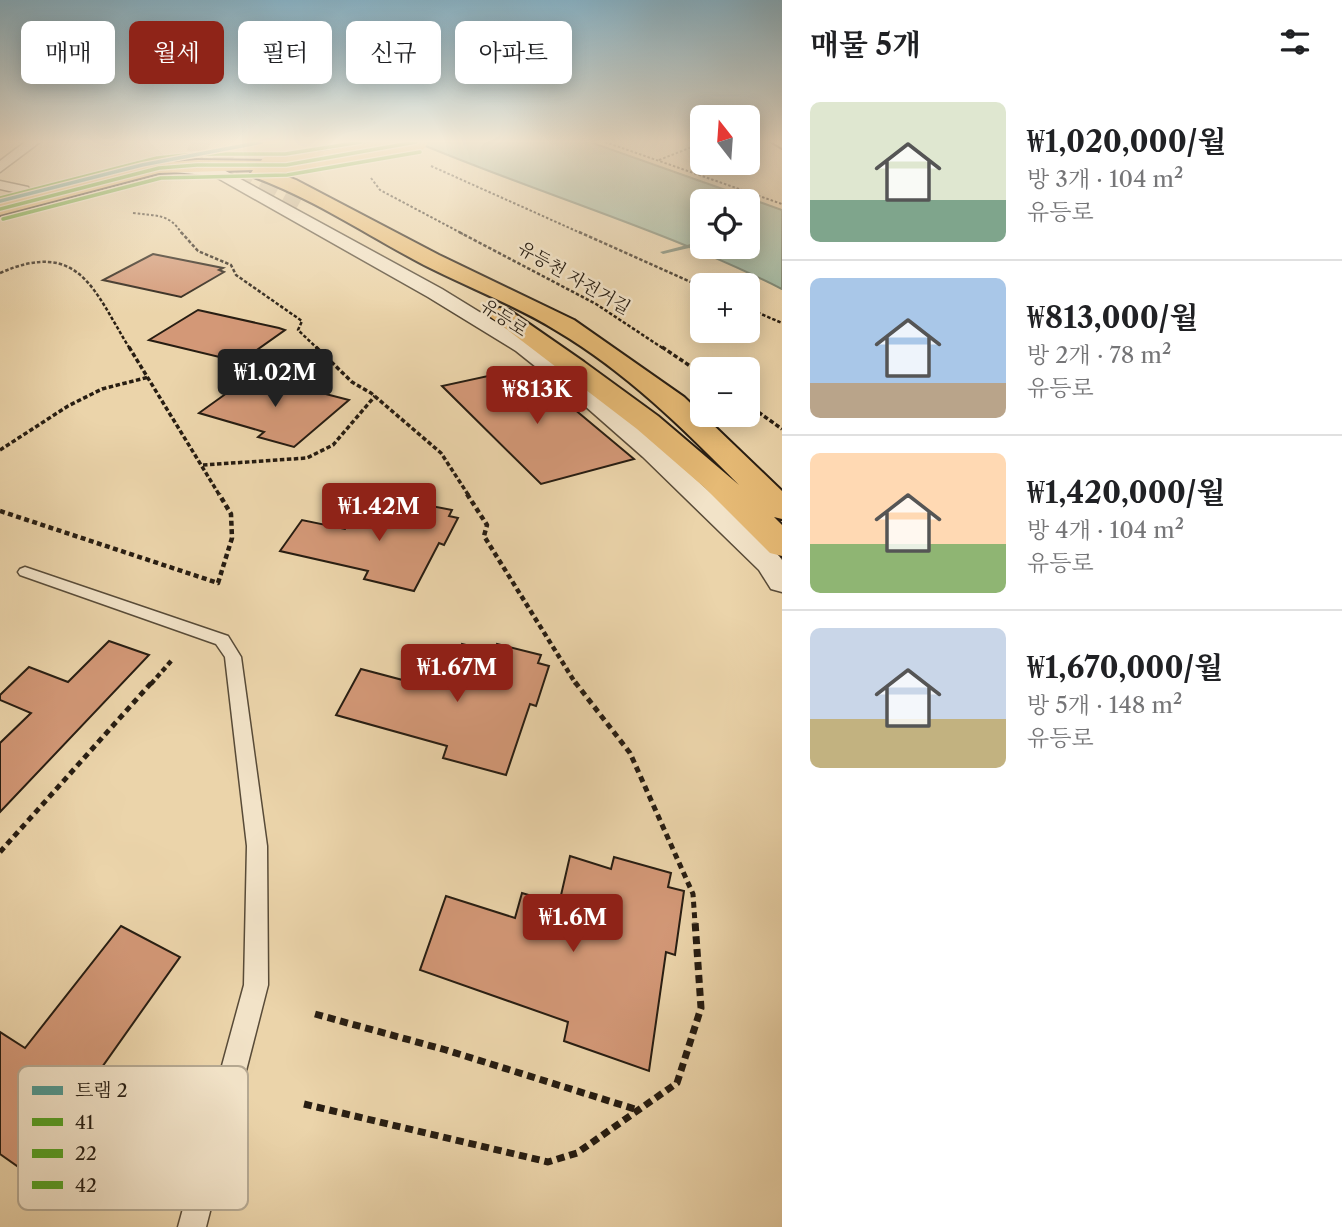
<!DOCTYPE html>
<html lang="ko">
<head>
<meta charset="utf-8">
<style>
  :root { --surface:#fff; --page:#f6f6f6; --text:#202124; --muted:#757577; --line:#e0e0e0; --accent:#8f2418 }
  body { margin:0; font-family:"Libre Caslon Text","Noto Serif KR",serif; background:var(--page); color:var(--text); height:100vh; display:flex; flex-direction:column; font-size:26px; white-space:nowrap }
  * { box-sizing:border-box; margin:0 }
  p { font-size:23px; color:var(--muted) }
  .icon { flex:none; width:38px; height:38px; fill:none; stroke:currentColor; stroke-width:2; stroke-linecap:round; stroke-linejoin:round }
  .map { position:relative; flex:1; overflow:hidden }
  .side { display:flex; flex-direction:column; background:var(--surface); width:560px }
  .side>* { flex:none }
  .banner { position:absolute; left:21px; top:21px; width:654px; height:63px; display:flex; gap:14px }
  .needle { width:46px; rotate:343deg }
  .controls { position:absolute; left:690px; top:105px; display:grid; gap:14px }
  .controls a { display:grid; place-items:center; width:70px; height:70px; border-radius:10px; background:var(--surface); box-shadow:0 4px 18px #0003; font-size:35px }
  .price { position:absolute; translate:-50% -60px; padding:0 16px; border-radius:7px; background:var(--accent); color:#fff; font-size:23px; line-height:46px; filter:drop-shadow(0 2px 4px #0008) }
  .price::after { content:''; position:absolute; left:50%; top:42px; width:21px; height:16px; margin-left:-10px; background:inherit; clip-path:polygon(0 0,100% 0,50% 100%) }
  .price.current { background:#222; color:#fff }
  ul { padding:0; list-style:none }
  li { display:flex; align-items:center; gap:21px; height:175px; padding:0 28px }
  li+li { border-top:2px solid var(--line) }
  li span { display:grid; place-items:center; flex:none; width:196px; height:140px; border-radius:10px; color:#555 }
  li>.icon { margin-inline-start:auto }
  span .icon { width:84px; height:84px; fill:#fffc; stroke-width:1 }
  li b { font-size:30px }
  h2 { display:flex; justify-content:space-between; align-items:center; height:84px; padding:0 28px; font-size:30px }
  .pill { padding:0 24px; border-radius:10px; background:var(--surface); box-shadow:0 4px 18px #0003; font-size:24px; line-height:63px }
  .pill.current { background:var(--accent); color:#fff }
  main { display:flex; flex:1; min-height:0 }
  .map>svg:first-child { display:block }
  .water { fill:#99b9a3; stroke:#6b7b69; stroke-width:2; fill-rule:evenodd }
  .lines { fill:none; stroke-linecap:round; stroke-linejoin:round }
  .stream { fill:#6b7b69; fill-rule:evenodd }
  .building { fill:#d39877; stroke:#271d12; stroke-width:2 }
  .primary-tunnel { stroke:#c4af8c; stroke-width:18; stroke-dasharray:18 9; stroke-linecap:butt }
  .service-casing { stroke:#584b38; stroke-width:3 }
  .minor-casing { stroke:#584b38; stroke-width:3 }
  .secondary-casing { stroke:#271d12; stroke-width:4 }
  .primary-casing { stroke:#271d12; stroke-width:4 }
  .path-far5 { stroke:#271d12; stroke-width:2; stroke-dasharray:2.5 2; stroke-linecap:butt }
  .path-far4 { stroke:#271d12; stroke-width:2.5; stroke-dasharray:3.5 2; stroke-linecap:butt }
  .path-far3 { stroke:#271d12; stroke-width:3.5; stroke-dasharray:4.5 2.5; stroke-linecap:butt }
  .path-far2 { stroke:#271d12; stroke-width:4.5; stroke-dasharray:5 3.5; stroke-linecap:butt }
  .path-far1 { stroke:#271d12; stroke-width:5; stroke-dasharray:6 4.5; stroke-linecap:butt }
  .path { stroke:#271d12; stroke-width:7; stroke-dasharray:8 5; stroke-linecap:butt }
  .service { fill:#f2e3c8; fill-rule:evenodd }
  .minor { fill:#f2e3c8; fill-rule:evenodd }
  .secondary { fill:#f2e3c8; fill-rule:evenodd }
  .primary { fill:#e6ba75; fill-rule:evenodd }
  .primary-bridge-casing { stroke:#271d12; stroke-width:19; stroke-linecap:butt }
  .primary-bridge { stroke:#e6ba75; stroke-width:18 }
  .bus-1-casing { stroke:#f2e3c8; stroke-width:6 }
  .bus-2-casing { stroke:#f2e3c8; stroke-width:6 }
  .bus-3-casing { stroke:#f2e3c8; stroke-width:6 }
  .bus-1 { stroke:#56a123; stroke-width:3.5 }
  .bus-2 { stroke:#56a123; stroke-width:3.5 }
  .bus-3 { stroke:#56a123; stroke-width:3.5 }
  .tram-1-casing { stroke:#f2e3c8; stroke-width:6 }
  .tram-1 { stroke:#51978f; stroke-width:3.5 }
  .labels { text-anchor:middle; stroke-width:5; stroke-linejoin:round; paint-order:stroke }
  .far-street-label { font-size:18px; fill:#271d12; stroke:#f2e3c8 }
  .key { fill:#f2e3c8; stroke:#b5a891; stroke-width:2 }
  .key-label { font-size:19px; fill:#271d12 }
</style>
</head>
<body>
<main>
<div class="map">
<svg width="782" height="1227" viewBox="0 0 782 1227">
  <rect width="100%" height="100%" fill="#ebd4aa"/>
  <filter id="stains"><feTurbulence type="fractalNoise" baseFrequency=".00286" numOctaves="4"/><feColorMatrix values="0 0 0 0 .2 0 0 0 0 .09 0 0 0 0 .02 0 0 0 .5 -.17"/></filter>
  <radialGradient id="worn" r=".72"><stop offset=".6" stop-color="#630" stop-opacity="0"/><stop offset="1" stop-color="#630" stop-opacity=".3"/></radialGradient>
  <path class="water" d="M 416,142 L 590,142 L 782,210 L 782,289 C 665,230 537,193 416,142 ZM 702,201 L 747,201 L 747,247 L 702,247 Z"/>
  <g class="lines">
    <path class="stream" d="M 702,241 L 702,245 L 663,254 L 660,252 Z"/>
  </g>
  <g class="building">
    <path d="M 153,254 L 223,268 L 219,270 L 224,272 L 181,297 L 103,280 Z"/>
    <path d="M 198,310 L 279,328 L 285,330 L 240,362 L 149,340 Z"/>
    <path d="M 525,368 L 634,459 L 541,484 L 442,386 Z"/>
    <path d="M 252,375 L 349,400 L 294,447 L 258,437 L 264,432 L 199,413 Z"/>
    <path d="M 388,503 L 413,508 L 416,503 L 452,510 L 449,516 L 458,518 L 444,545 L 439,543 L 414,591 L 364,579 L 368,571 L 280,551 L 302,520 L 345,529 L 352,519 L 375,523 Z"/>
    <path d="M 109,641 L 149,655 L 0,812 L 0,743 L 31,713 L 0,700 L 0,695 L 29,667 L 68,682 Z"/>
    <path d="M 462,644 L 494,652 L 497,644 L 541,655 L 538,663 L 549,666 L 536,706 L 530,704 L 506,775 L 443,758 L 447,746 L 336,715 L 361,669 L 414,683 L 421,667 L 449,674 Z"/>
    <path d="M 570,856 L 611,869 L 614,857 L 671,873 L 668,887 L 684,891 L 675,955 L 666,952 L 649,1071 L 564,1041 L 568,1022 L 420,970 L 446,896 L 515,918 L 522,893 L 559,904 Z"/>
    <path d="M 121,926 L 180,957 L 27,1173 L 0,1154 L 0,1032 L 25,1048 Z"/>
  </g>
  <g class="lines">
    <path class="primary-tunnel" d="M 191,142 L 300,202"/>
    <g class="service-casing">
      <path id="service" d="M 25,567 L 228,636 L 241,657 L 267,846 L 268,985 L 206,1227 L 178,1227 L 244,985 L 247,846 L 225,657 L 216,644 L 20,575 L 18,572 L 20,569 Z"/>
    </g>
    <g class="minor-casing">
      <g id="minor">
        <path d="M 25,142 L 40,142 L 0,172 L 0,161 Z"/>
        <path d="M 170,164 L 222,169 L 442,289 L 530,343 L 601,396 L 661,447 L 779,556 L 782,560 L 782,592 L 771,589 L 759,570 L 643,457 L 585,406 L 516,351 L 428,297 L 214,176 L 165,171 L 163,168 Z"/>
        <path d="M 0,181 L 28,187 L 30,190 L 23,194 L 0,189 Z"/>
      </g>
    </g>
    <g class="secondary-casing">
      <path id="secondary" d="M 772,142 L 782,142 L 782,148 Z"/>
    </g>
    <g class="primary-casing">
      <path id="primary" d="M 197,160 L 275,161 L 277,165 L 272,171 L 296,180 L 439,255 L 574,320 L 684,397 L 782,491 L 782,519 L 774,517 L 782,525 L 782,556 L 770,553 L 705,488 L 637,429 L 488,315 L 491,310 L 500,308 L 509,310 L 584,362 L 658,416 L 739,485 C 683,428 626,372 557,331 C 515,305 467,287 424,265 C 367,235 314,199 254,177 L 251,173 L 253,170 L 159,173 L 0,215 L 0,203 L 159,163 Z"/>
    </g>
    <g class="path-far5">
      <path d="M 605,142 L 782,204"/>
      <path d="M 747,151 L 757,153"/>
      <path d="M 659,160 L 702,143"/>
      <path d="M 431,166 L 583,234"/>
      <path d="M 371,178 L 380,190 L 463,234"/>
      <path d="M 133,213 C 155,216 170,213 182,234"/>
    </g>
    <g class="path-far4">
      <path d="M 181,232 L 198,251 L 231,265 L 236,275 L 302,321 L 298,330 L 318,349"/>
      <path d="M 459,232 L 596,304 L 664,349"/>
      <path d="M 579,232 L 702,287"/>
      <path d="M 0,273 C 80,238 94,291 130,349"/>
      <path d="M 747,308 L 782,323"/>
    </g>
    <g class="path-far3">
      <path d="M 129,347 L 220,496"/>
      <path d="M 316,347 L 352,382 L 371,393 L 441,453 L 469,496"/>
      <path d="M 662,347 L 702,374"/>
      <path d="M 747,404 L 782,429"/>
      <path d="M 0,450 L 68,406 L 102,389 L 149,377"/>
      <path d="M 203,465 L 307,458 L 333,445 L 375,396"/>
    </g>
    <g class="path-far2">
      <path d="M 467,494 L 487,525 L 484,536 L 576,684"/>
      <path d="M 0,511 L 218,583 L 232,538 L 231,514 L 219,494"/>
      <path d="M 151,684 L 172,660"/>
    </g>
    <g class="path-far1">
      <path d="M 575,682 L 630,753 L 693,894 L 695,923"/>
      <path d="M 0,852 L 152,682"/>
    </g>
    <g class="path">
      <path d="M 315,1014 L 446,1050 L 638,1110"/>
      <path d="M 304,1104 L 548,1162 L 577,1153 L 677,1083 L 701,1008 L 695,921"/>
    </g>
    <use href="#service" class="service"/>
    <use href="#minor" class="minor"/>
    <use href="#secondary" class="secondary"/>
    <use href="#primary" class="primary"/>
    <g class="primary-bridge-casing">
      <path id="primary-bridge" d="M 269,165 L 325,160 L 418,142"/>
    </g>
    <use href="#primary-bridge" class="primary-bridge"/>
    <g class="bus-1-casing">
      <path id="bus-1" d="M 0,209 L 159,168 L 197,165 L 286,165 L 416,142"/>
    </g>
    <g class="bus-2-casing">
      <path id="bus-2" d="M 3,219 L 161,178 L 287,175 L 420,152"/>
    </g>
    <g class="bus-3-casing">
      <path id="bus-3" d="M 0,198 L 157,158 L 197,154 L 285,154 L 361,142"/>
    </g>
    <use href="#bus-1" class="bus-1"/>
    <use href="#bus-2" class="bus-2"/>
    <use href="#bus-3" class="bus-3"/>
    <g class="tram-1-casing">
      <path id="tram-1" d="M 0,201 L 142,165 L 262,142"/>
    </g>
    <use href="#tram-1" class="tram-1"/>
  </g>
  <linearGradient id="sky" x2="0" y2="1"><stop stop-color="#88b6cc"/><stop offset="0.45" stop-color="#f6ecd9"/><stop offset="1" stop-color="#f6ecd9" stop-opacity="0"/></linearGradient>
  <rect width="782" height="314" fill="url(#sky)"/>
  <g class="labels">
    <g class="far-street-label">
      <text transform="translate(574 278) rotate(30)" y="6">유등천 자전거길</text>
      <text transform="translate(504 318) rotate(34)" y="6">유등로</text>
    </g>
  </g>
  <rect x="18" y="1066" width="230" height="144" rx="10" class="key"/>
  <rect x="32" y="1086" width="31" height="9" fill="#51978f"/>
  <rect x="32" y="1118" width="31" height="8" fill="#56a123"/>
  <rect x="32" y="1149" width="31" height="9" fill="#56a123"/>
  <rect x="32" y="1181" width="31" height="8" fill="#56a123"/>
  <g class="key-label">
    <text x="75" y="1097">트램 2</text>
    <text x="75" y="1129">41</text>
    <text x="75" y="1160">22</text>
    <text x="75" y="1192">42</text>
  </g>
  <rect width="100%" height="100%" filter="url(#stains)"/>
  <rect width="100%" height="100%" fill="url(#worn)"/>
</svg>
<div class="controls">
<a><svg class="needle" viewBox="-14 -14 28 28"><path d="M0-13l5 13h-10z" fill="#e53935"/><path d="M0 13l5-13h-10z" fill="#757577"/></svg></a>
<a><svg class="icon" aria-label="locate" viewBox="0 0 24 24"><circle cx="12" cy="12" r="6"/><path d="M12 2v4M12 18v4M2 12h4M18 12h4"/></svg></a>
<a>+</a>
<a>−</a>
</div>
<b class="price current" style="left:275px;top:409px">₩1.02M</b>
<b class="price" style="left:537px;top:426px">₩813K</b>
<b class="price" style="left:379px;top:543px">₩1.42M</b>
<b class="price" style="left:457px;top:704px">₩1.67M</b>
<b class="price" style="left:573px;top:954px">₩1.6M</b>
<div class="banner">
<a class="pill">매매</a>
<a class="pill current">월세</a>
<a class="pill">필터</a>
<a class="pill">신규</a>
<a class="pill">아파트</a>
</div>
</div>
<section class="side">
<h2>매물 5개<svg class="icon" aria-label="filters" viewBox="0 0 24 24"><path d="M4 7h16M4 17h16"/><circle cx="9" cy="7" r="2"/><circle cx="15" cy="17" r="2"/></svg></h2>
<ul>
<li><span style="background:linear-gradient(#dfe7d0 70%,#7fa58c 0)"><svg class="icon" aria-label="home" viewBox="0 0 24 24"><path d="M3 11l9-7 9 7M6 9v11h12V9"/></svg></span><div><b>₩1,020,000/월</b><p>방 3개 · 104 m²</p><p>유등로</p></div></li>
<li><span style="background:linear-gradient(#a9c7e8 75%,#b9a48a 0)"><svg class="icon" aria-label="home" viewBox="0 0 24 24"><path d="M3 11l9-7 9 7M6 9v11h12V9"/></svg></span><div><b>₩813,000/월</b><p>방 2개 · 78 m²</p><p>유등로</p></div></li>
<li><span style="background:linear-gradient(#ffd9b3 65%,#8fb573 0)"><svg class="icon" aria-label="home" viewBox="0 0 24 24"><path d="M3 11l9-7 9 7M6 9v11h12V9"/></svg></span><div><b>₩1,420,000/월</b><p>방 4개 · 104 m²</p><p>유등로</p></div></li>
<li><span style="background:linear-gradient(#c9d6e8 65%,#c2b280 0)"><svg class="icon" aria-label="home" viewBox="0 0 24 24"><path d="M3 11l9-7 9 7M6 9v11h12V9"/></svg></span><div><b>₩1,670,000/월</b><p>방 5개 · 148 m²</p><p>유등로</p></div></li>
</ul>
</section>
</main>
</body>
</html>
